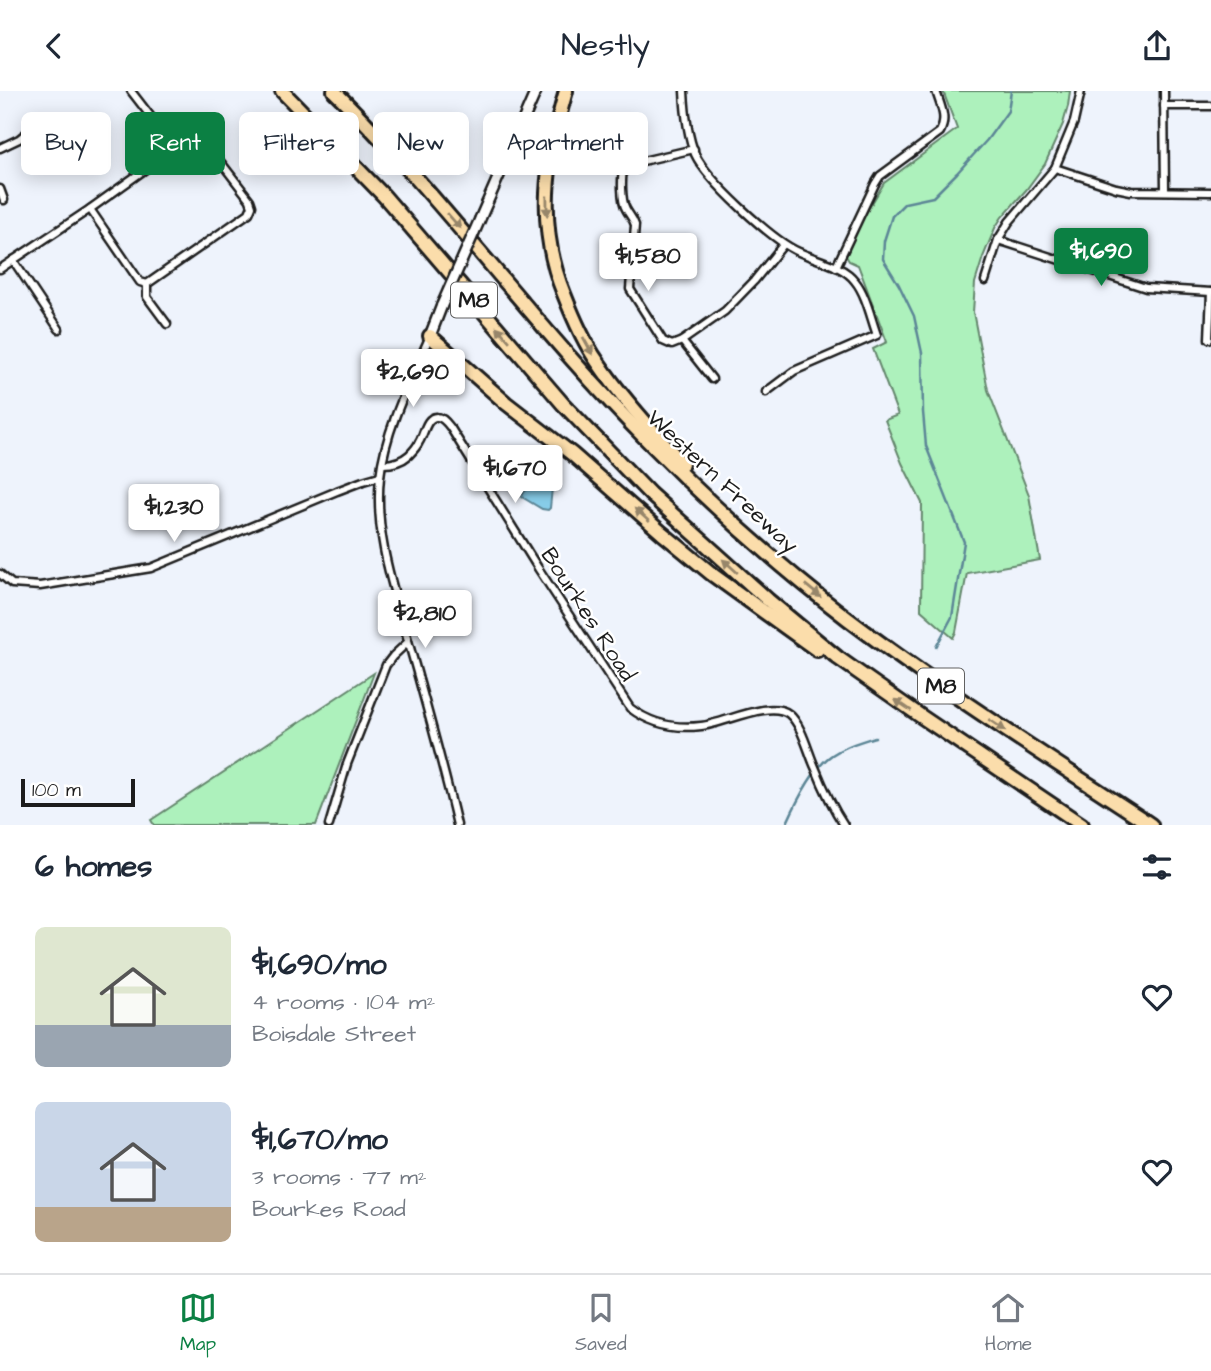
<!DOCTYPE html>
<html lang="en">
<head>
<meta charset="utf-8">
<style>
  :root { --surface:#fff; --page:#f6f6f7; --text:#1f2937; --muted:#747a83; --line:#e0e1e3; --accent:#0b8043 }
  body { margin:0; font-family:"Architects Daughter",sans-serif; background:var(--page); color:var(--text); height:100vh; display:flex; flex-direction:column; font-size:26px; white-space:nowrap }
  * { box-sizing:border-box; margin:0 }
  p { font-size:23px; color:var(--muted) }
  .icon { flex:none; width:38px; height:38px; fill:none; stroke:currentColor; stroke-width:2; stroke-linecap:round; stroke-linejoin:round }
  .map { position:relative; height:734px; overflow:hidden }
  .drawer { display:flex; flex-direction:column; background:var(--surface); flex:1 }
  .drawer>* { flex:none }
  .hud { position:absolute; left:21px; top:21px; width:700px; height:63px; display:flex; gap:14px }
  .scale { position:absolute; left:21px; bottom:18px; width:114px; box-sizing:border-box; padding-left:7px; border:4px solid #1c1c1c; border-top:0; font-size:19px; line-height:24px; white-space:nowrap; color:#1c1c1c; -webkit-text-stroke:5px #fff; paint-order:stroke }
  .price { position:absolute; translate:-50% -60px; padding:0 16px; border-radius:7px; background:#fff; color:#222; font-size:23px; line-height:46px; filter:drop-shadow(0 2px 4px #0008) }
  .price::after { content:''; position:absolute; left:50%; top:42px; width:21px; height:16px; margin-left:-10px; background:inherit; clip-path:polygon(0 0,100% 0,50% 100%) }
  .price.on { background:var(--accent); color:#fff }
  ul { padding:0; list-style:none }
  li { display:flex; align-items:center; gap:21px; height:175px; padding:0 35px }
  li span { display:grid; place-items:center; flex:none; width:196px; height:140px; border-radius:10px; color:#555 }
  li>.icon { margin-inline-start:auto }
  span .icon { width:84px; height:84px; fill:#fffc; stroke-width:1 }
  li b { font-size:30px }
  h2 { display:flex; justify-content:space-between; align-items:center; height:84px; padding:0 35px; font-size:30px }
  .pill { padding:0 24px; border-radius:10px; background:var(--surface); box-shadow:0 4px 18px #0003; font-size:24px; line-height:63px }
  .pill.on { background:var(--accent); color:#fff }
  header { display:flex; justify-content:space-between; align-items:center; height:91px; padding:0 35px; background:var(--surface); font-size:32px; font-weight:600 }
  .tabs { display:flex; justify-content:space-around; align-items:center; height:98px; border-top:2px solid var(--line); background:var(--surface); font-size:19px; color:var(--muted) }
  .tabs a { display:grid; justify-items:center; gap:4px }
  .tabs .on { color:var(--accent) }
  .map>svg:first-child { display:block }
  .green { fill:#adf1bc; stroke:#64866c; stroke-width:2 }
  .water { fill:#87cce8; stroke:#5c8696; stroke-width:2 }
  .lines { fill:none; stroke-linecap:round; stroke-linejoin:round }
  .stream { stroke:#5c8696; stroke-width:2.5 }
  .minor-casing { stroke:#1c1c1c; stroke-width:11 }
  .secondary-casing { stroke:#1c1c1c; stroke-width:14 }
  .motorway-casing { stroke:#1c1c1c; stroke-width:18 }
  .minor { stroke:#fff; stroke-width:6 }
  .secondary { stroke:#fff; stroke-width:9 }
  .motorway { stroke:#fbddab; stroke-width:12 }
  .secondary-bridge-casing { stroke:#1c1c1c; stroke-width:14; stroke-linecap:butt }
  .secondary-bridge { stroke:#fff; stroke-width:9 }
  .oneway { fill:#97866b }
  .labels { text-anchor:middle; stroke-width:5; stroke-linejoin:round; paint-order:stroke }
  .shield { fill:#fff; stroke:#606060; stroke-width:2 }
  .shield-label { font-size:21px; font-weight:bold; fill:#1c1c1c }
  .street-label { font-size:23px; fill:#1c1c1c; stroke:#fff }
</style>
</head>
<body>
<header><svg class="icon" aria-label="back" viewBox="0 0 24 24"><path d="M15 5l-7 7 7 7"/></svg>Nestly<svg class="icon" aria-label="share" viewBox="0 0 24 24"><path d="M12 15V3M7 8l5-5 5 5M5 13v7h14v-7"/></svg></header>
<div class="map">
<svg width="1211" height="734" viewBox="0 0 1211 734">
  <rect width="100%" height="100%" fill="#eef3fc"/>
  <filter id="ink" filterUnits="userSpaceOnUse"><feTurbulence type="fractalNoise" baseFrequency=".0143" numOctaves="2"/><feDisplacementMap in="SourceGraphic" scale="14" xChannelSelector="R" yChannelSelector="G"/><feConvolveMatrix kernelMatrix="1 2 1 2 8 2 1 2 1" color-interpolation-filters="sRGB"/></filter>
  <g filter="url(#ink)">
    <g class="green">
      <path d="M 943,0 L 1070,0 L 1068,15 L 1063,33 L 1045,73 L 1026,99 L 1002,126 L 995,137 L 983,166 L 975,192 L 973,221 L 988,299 L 1029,404 L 1040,469 L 967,482 L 956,541 L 953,547 L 921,519 L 922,412 L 902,372 L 885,329 L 898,324 L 873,258 L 887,251 L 858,174 L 849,170 L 846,165 L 859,134 L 884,92 L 957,38 Z"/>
      <path d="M 374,582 L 316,734 L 154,734 L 151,729 Z"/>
    </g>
    <path class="water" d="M 547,393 L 552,397 L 550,417 L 548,419 L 542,418 L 522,406 C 525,395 537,394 547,393 Z"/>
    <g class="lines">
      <g class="stream">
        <path d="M 936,556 L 952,526 L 964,451 L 926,355 L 923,321 L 922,262 L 914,225 L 899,194 L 883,168 L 884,150 L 892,125 L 905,112 L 933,106 L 957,82 L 987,49 L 1008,20 L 1011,0"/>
        <path d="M 786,734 C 795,714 812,680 828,667 C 842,656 859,651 875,646"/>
      </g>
      <g class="minor-casing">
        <g id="minor">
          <path d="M 131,0 L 175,57"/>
          <path d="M 684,0 C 685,21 687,43 695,63 C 707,89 773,150 799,161 C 816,169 843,174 855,190 C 866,203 871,228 877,244 L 794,280 L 766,301"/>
          <path d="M 1164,0 L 1165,100"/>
          <path d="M 1164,15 L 1211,15"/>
          <path d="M 0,57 L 19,48 L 42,29"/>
          <path d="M 694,58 L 630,73 L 624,76 C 621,85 621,110 626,118 C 629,124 633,127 635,134 L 630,198 L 663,250 L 672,254 L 682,250 L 725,220 L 754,190 L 783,154"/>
          <path d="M 1055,77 L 1116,97 L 1131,100 L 1211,101"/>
          <path d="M 0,98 L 4,109"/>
          <path d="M 90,118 L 140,191 L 147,193"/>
          <path d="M 998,149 L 1146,197 L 1211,201"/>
          <path d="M 13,169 L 59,238"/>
          <path d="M 836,176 L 875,93 L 880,85 L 940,41 C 948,27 940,14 936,0"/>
          <path d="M 0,178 L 90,118 L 175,57 L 197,46 L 203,48 L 250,109 L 252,115 L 249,122 L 147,193"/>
          <path d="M 985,190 L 998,149 L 1009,131 L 1055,77 L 1074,31 L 1081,0"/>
          <path d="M 147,193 L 147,206 L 167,233"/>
          <path d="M 430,245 C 411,288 385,339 380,386 C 374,444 394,499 409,553 C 426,613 443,673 457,734"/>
          <path d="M 1209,248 L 1211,201"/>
          <path d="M 682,250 L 712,288"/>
          <path d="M 383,373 C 393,373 401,371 409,364 C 412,361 417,356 419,351 C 424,344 426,325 437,326 C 442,326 447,332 450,336 L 538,477 L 630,617 C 651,633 676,638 701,635 C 724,633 770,608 789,623 C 802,634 808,661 815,676 C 823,696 832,716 844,734"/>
          <path d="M 0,483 L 12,493 L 40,495 L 151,477 L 337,400 L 363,390 L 380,385"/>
          <path d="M 329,734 L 347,673 L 386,574 L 393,565 L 408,551"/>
        </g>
      </g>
      <g class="secondary-casing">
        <g id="secondary">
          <path d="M 480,128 L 536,0"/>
          <path d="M 430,245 L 442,214"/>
        </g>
      </g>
      <g class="motorway-casing">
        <g id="motorway">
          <path d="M 282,0 L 384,105 L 563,313 L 650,403 L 768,509 L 838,567 L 922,626 L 1082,734"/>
          <path d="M 334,0 C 446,110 538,240 649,351 C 711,414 778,474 848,528 C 946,602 1049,667 1151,734"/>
          <path d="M 566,0 C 546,69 536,135 564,203 C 573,226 583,250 597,270 C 622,307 653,340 682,373"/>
          <path d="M 430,245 L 506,312 L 572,363 L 662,442 L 713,484 L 817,559"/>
        </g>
      </g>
      <use href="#minor" class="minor"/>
      <use href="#secondary" class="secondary"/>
      <use href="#motorway" class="motorway"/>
      <g class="secondary-bridge-casing">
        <path id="secondary-bridge" d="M 442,214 L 480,128"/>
      </g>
      <use href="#secondary-bridge" class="secondary-bridge"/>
    </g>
    <defs><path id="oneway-solid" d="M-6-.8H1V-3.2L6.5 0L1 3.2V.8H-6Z" transform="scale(1.75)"/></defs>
    <g class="oneway">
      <use href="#oneway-solid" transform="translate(547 115) rotate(89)"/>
      <use href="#oneway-solid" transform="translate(454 130) rotate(49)"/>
      <use href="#oneway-solid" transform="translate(503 243) rotate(-131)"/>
      <use href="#oneway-solid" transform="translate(588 255) rotate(61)"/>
      <use href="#oneway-solid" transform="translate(642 424) rotate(-138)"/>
      <use href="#oneway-solid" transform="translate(730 475) rotate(-138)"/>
      <use href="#oneway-solid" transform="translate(813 500) rotate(39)"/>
      <use href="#oneway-solid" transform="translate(903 614) rotate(-146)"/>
      <use href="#oneway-solid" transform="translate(997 634) rotate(34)"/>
    </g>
  </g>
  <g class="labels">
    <g class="shield">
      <rect x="451" y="191.5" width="46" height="35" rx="5"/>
      <rect x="918" y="577.5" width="46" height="35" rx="5"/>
    </g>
    <g class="shield-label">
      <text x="474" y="216">M8</text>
      <text x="941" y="602">M8</text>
    </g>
    <g class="street-label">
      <text transform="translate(723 390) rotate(43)" y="8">Western Freeway</text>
      <text transform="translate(589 523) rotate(57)" y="8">Bourkes Road</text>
    </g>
  </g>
</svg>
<div class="scale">100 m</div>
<b class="price on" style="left:1101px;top:197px">$1,690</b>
<b class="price" style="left:648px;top:202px">$1,580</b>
<b class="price" style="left:413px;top:318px">$2,690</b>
<b class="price" style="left:515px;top:414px">$1,670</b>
<b class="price" style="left:174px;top:453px">$1,230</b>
<b class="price" style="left:425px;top:559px">$2,810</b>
<div class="hud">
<a class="pill">Buy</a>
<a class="pill on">Rent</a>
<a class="pill">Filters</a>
<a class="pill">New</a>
<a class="pill">Apartment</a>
</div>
</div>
<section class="drawer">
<h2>6 homes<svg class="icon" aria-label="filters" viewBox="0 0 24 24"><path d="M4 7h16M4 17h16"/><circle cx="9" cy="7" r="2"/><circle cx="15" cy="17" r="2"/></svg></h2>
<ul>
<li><span style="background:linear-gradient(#dfe7d0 70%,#9aa5b1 0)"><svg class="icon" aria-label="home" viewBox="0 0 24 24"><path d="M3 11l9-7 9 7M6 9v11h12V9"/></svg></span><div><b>$1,690/mo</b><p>4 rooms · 104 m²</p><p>Boisdale Street</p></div><svg class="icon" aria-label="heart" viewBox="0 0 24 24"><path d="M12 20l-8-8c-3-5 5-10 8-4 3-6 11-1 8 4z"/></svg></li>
<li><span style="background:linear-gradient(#c9d6e8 75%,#b9a48a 0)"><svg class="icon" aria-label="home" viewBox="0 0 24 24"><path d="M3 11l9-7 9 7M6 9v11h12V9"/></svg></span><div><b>$1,670/mo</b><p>3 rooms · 77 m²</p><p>Bourkes Road</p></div><svg class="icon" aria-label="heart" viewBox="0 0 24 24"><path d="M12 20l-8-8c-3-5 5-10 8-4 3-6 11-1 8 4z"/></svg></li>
</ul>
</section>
<nav class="tabs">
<a class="on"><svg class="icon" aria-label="map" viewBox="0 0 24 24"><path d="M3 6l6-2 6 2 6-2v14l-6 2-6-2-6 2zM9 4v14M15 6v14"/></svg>Map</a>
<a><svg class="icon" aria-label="saved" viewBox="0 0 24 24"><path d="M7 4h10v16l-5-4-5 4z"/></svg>Saved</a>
<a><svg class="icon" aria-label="home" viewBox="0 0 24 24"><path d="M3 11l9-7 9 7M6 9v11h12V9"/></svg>Home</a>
</nav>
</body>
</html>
